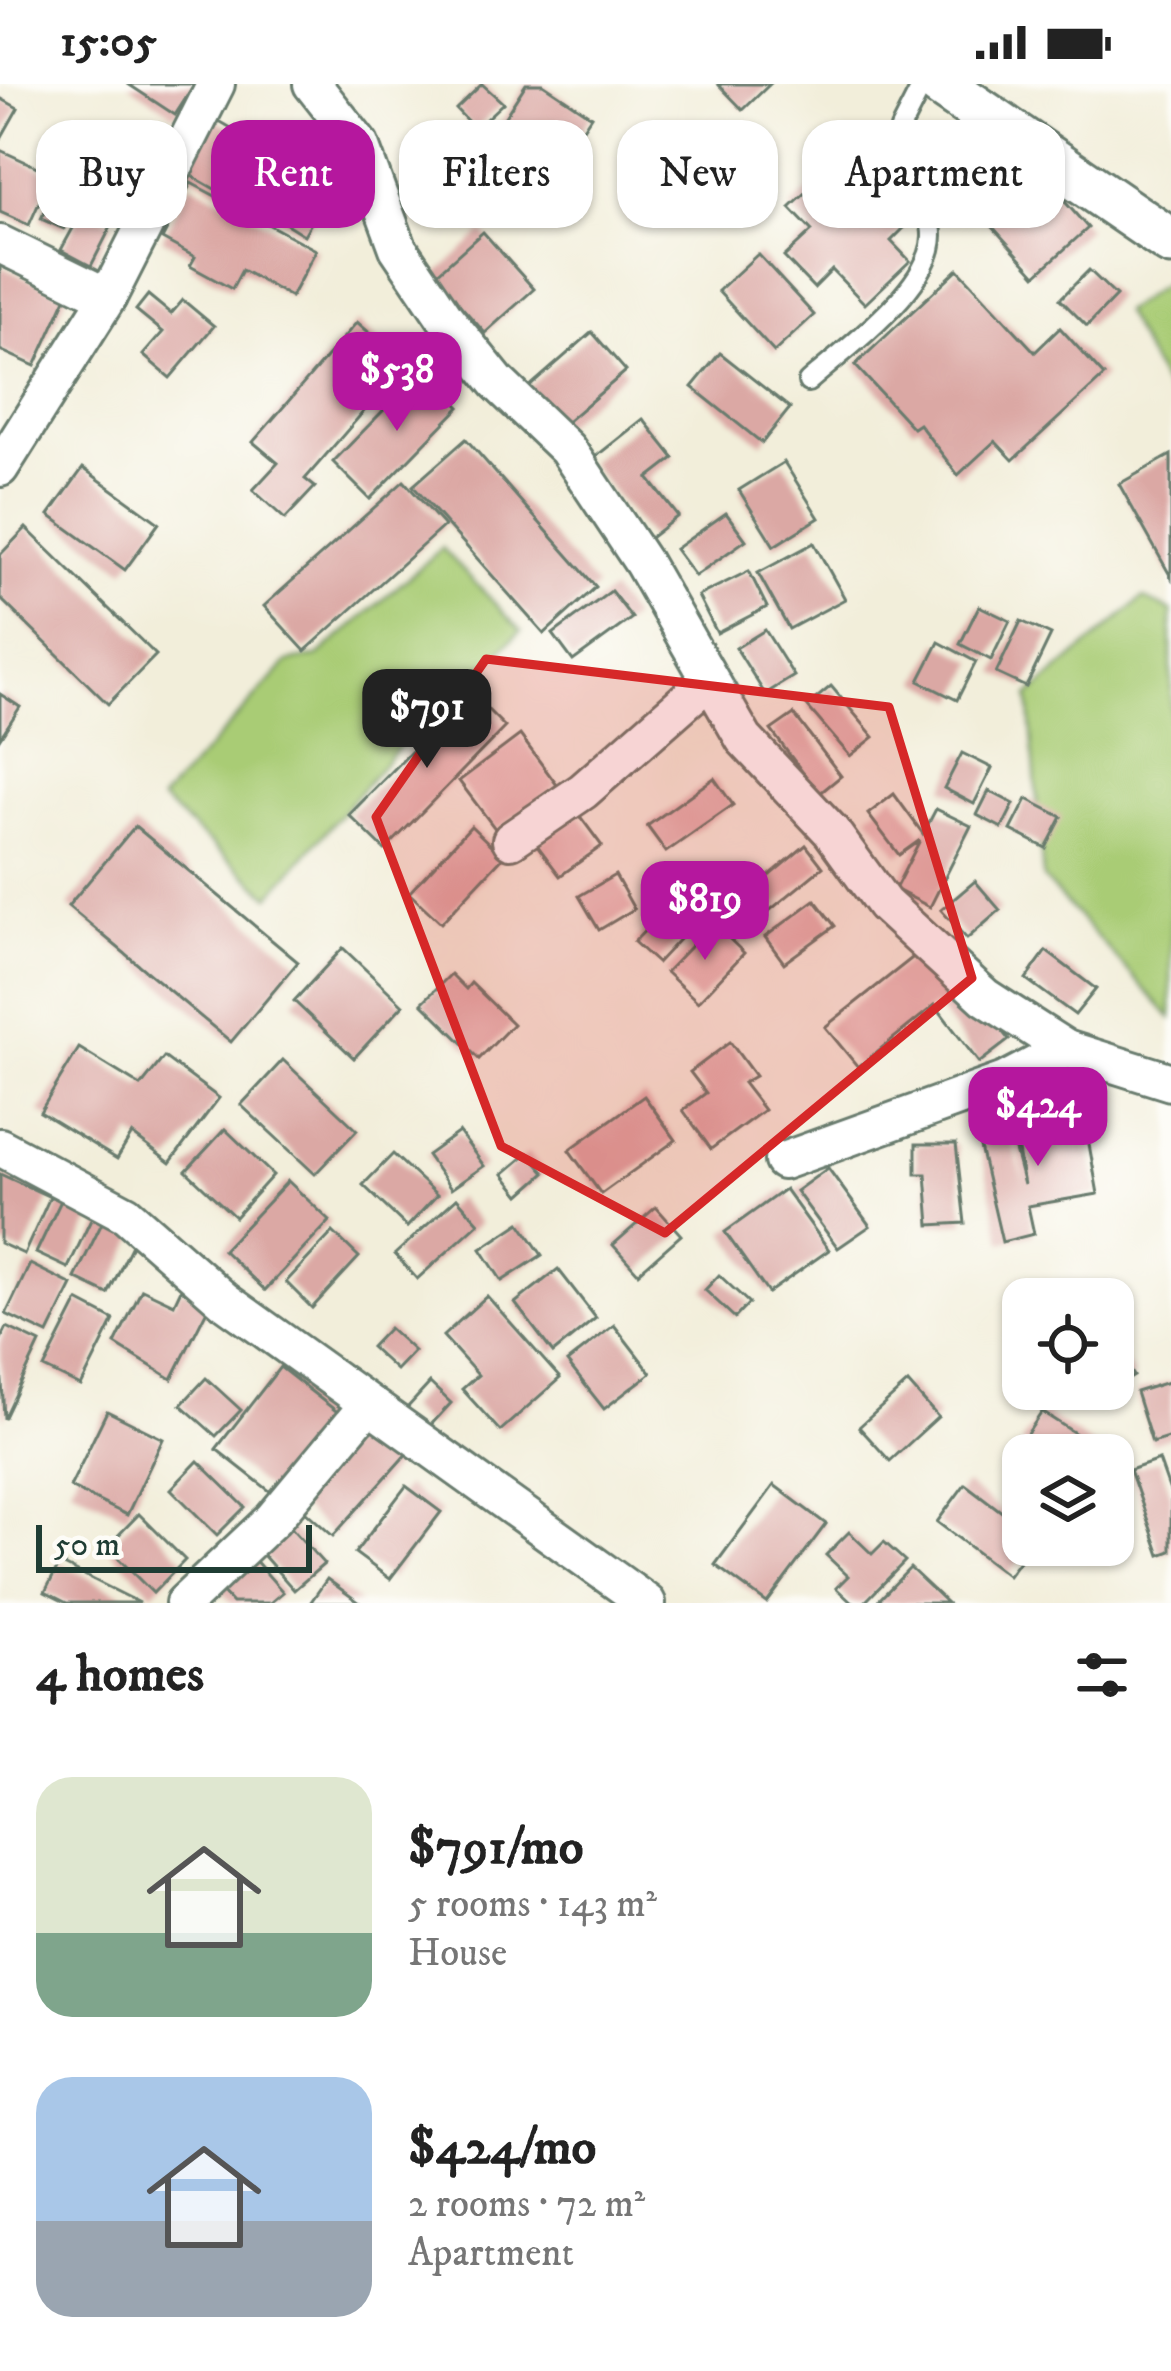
<!DOCTYPE html>
<html lang="en">
<head>
<meta charset="utf-8">
<style>
  :root { --surface:#fff; --page:#f2f2f2; --text:#222; --muted:#767676; --accent:#b5179e }
  body { margin:0; font-family:"IM FELL DW Pica",serif; background:var(--page); color:var(--text); height:100vh; display:flex; flex-direction:column; font-size:45px; white-space:nowrap }
  * { box-sizing:border-box; margin:0 }
  p { font-size:39px; color:var(--muted) }
  .icon { flex:none; width:66px; height:66px; fill:none; stroke:currentColor; stroke-width:2; stroke-linecap:round; stroke-linejoin:round }
  .map { position:relative; height:1519px; overflow:hidden }
  .details { display:flex; flex-direction:column; background:var(--surface); flex:1 }
  .details>* { flex:none }
  .guide { position:absolute; left:36px; top:36px; width:1101px; height:108px; display:flex; gap:24px }
  .fabs { position:absolute; left:1002px; top:1194px; display:grid; gap:24px }
  .fabs a { display:grid; place-items:center; width:132px; height:132px; border-radius:24px; background:var(--surface); box-shadow:0 3px 9px #0004; font-size:60px }
  .scale { position:absolute; left:36px; bottom:30px; width:276px; box-sizing:border-box; padding-left:12px; border:6px solid #1f3d34; border-top:0; font-size:33px; line-height:42px; white-space:nowrap; color:#1f3d34; -webkit-text-stroke:9px #fdfcf7; paint-order:stroke }
  .price { position:absolute; translate:-50% -102px; padding:0 27px; border-radius:24px; background:var(--accent); color:#fff; font-size:39px; line-height:78px; filter:drop-shadow(0 3px 6px #0008) }
  .price::after { content:''; position:absolute; left:50%; top:72px; width:36px; height:27px; margin-left:-18px; background:inherit; clip-path:polygon(0 0,100% 0,50% 100%) }
  .price.active { background:#222; color:#fff }
  ul { padding:0; list-style:none }
  li { display:flex; align-items:center; gap:36px; height:300px; padding:0 36px }
  li span { display:grid; place-items:center; flex:none; width:336px; height:240px; border-radius:36px; color:#555 }
  li>.icon { margin-inline-start:auto }
  span .icon { width:144px; height:144px; fill:#fffc; stroke-width:1 }
  li b { font-size:51px }
  h2 { display:flex; justify-content:space-between; align-items:center; height:144px; padding:0 36px; font-size:51px }
  .pill { padding:0 42px; border-radius:36px; background:var(--surface); box-shadow:0 3px 9px #0004; font-size:42px; line-height:108px }
  .pill.active { background:var(--accent); color:#fff }
  .status { display:flex; justify-content:space-between; align-items:center; height:84px; padding:0 60px; background:var(--surface); direction:ltr }
  .status svg { height:33px; fill:currentColor }
  .map>svg:first-child { display:block }
  .green { fill:#a9cc75; stroke:#648454; stroke-width:3 }
  .building { fill:#dba8a4 }
  .lines { fill:none; stroke-linecap:round; stroke-linejoin:round }
  .service-casing { stroke:#697b6e; stroke-width:24 }
  .minor-casing { stroke:#697b6e; stroke-width:42 }
  .tertiary-casing { stroke:#697b6e; stroke-width:51 }
  .service { stroke:#fff; stroke-width:18 }
  .minor { stroke:#fff; stroke-width:36 }
  .tertiary { stroke:#fff; stroke-width:45 }
  .marked { fill:#d62828; fill-opacity:0.2; stroke:#d62828; stroke-width:9; stroke-linejoin:round }
</style>
</head>
<body>
<div class="status"><b>15:05</b><svg viewBox="0 0 49 12"><path d="M0 12V9h3v3zM5 12V6h3v6zM10 12V3h3v9zM15 12V0h3v12zM26 1h20v11H26zM47 4h2v5h-2z"/></svg></div>
<div class="map">
<svg width="1171" height="1519" viewBox="0 0 1171 1519">
  <rect width="100%" height="100%" fill="#fdfcf7"/>
  <filter id="ink" filterUnits="userSpaceOnUse"><feTurbulence type="fractalNoise" baseFrequency=".00833" numOctaves="2"/><feDisplacementMap in="SourceGraphic" scale="24" xChannelSelector="R" yChannelSelector="G"/><feConvolveMatrix kernelMatrix="1 2 1 2 8 2 1 2 1" color-interpolation-filters="sRGB"/></filter>
  <filter id="wash" filterUnits="userSpaceOnUse"><feTurbulence type="fractalNoise" baseFrequency=".004" numOctaves="4" result="noise"/><feDisplacementMap in="SourceGraphic" scale="48" xChannelSelector="R" yChannelSelector="G"/><feGaussianBlur stdDeviation="2.7" result="paint"/><feColorMatrix in="noise" values="0 0 0 0 0 0 0 0 0 0 0 0 0 0 0 0 0 1.4 0 .05"/><feComposite in="paint" operator="in"/></filter>
  <g filter="url(#wash)">
    <rect width="100%" height="100%" fill="#f2eeda"/>
    <g class="green">
      <path d="M 1171,195 L 1171,315 L 1123,228 Z"/>
      <path d="M 442,464 L 521,547 L 400,661 L 270,812 L 161,716 L 288,578 L 318,572 Z"/>
      <path d="M 1143,514 L 1171,527 L 1171,934 L 1043,794 L 1029,612 Z"/>
    </g>
    <g id="blocks">
      <g class="building">
        <path d="M 128,0 L 195,0 L 175,31 Z"/>
        <path d="M 482,0 L 503,19 L 475,45 L 456,25 Z"/>
        <path d="M 526,0 L 543,0 L 591,32 L 548,98 L 488,59 Z"/>
        <path d="M 718,0 L 770,0 L 743,26 Z"/>
        <path d="M 0,14 L 18,24 L 0,56 Z"/>
        <path d="M 214,34 L 250,55 L 220,108 L 183,87 Z"/>
        <path d="M 262,57 L 333,101 L 304,151 L 232,106 Z"/>
        <path d="M 0,66 L 52,90 L 29,141 L 0,128 Z"/>
        <path d="M 66,80 L 88,90 L 64,145 L 41,135 Z"/>
        <path d="M 832,84 L 861,114 L 880,97 L 915,133 L 891,157 L 910,177 L 865,220 L 832,186 L 814,204 L 784,173 L 812,147 L 790,124 Z"/>
        <path d="M 1036,85 L 1088,144 L 1036,191 L 983,132 Z"/>
        <path d="M 191,99 L 316,166 L 291,213 L 242,186 L 232,205 L 190,182 L 195,173 L 162,155 Z"/>
        <path d="M 84,124 L 113,139 L 91,182 L 61,166 Z"/>
        <path d="M 483,148 L 534,205 L 485,249 L 434,192 Z"/>
        <path d="M 758,170 L 814,231 L 774,268 L 718,207 Z"/>
        <path d="M 0,182 L 67,212 L 35,282 L 0,266 Z"/>
        <path d="M 958,185 L 1035,268 L 1060,244 L 1104,292 L 1013,376 L 995,357 L 958,391 L 919,340 L 913,344 L 855,281 Z"/>
        <path d="M 1089,186 L 1116,212 L 1087,242 L 1060,215 Z"/>
        <path d="M 148,211 L 171,230 L 183,216 L 214,242 L 170,294 L 143,271 L 163,248 L 136,226 Z"/>
        <path d="M 357,238 L 405,280 L 305,395 L 315,403 L 285,435 L 253,406 L 278,379 L 253,358 Z"/>
        <path d="M 592,248 L 626,287 L 561,343 L 528,304 Z"/>
        <path d="M 720,269 L 790,324 L 762,359 L 692,303 Z"/>
        <path d="M 423,286 L 460,323 L 370,415 L 333,378 Z"/>
        <path d="M 643,335 L 674,374 L 648,394 L 678,432 L 650,454 L 589,378 Z"/>
        <path d="M 466,355 L 596,503 L 544,550 L 413,402 Z"/>
        <path d="M 1171,371 L 1171,493 L 1119,400 Z"/>
        <path d="M 784,378 L 819,434 L 774,462 L 739,406 Z"/>
        <path d="M 83,384 L 159,439 L 125,486 L 49,431 Z"/>
        <path d="M 404,397 L 444,442 L 305,567 L 264,522 Z"/>
        <path d="M 726,429 L 746,456 L 695,492 L 675,465 Z"/>
        <path d="M 26,444 L 156,571 L 108,620 L 0,514 L 0,471 Z"/>
        <path d="M 814,459 L 845,515 L 789,545 L 758,489 Z"/>
        <path d="M 749,487 L 767,523 L 717,549 L 698,512 Z"/>
        <path d="M 611,507 L 632,534 L 573,577 L 553,550 Z"/>
        <path d="M 979,522 L 1010,537 L 991,576 L 960,560 Z"/>
        <path d="M 1021,537 L 1051,551 L 1026,603 L 996,589 Z"/>
        <path d="M 765,546 L 794,592 L 765,610 L 736,564 Z"/>
        <path d="M 939,558 L 976,578 L 957,616 L 919,597 Z"/>
        <path d="M 831,602 L 874,653 L 850,672 L 807,622 Z"/>
        <path d="M 470,608 L 505,643 L 385,766 L 349,731 Z"/>
        <path d="M 0,610 L 20,623 L 0,654 Z"/>
        <path d="M 794,630 L 841,692 L 819,710 L 771,646 Z"/>
        <path d="M 520,651 L 557,701 L 496,746 L 459,697 Z"/>
        <path d="M 962,669 L 992,684 L 974,720 L 944,704 Z"/>
        <path d="M 714,694 L 733,721 L 666,768 L 647,742 Z"/>
        <path d="M 989,707 L 1014,720 L 1002,744 L 977,731 Z"/>
        <path d="M 894,710 L 923,750 L 936,725 L 971,742 L 930,823 L 895,805 L 920,756 L 899,771 L 868,730 Z"/>
        <path d="M 1027,715 L 1062,733 L 1046,764 L 1011,746 Z"/>
        <path d="M 579,731 L 602,762 L 560,792 L 537,761 Z"/>
        <path d="M 135,742 L 298,878 L 231,958 L 68,822 Z"/>
        <path d="M 471,742 L 503,773 L 441,839 L 409,809 Z"/>
        <path d="M 806,761 L 823,783 L 757,837 L 740,816 Z"/>
        <path d="M 615,791 L 634,825 L 599,846 L 579,812 Z"/>
        <path d="M 975,797 L 1000,826 L 967,855 L 941,826 Z"/>
        <path d="M 676,814 L 698,835 L 657,879 L 634,858 Z"/>
        <path d="M 815,816 L 835,842 L 784,879 L 765,853 Z"/>
        <path d="M 713,839 L 744,869 L 698,918 L 666,888 Z"/>
        <path d="M 343,864 L 403,921 L 354,974 L 294,917 Z"/>
        <path d="M 921,867 L 964,899 L 1009,956 L 979,979 L 935,921 L 858,983 L 825,943 Z"/>
        <path d="M 1046,867 L 1096,905 L 1075,931 L 1026,895 Z"/>
        <path d="M 451,890 L 466,905 L 471,899 L 513,940 L 479,975 L 422,919 Z"/>
        <path d="M 730,958 L 755,992 L 743,999 L 764,1026 L 711,1065 L 683,1026 L 706,1009 L 690,988 Z"/>
        <path d="M 79,964 L 141,1002 L 164,973 L 219,1014 L 170,1079 L 132,1050 L 117,1075 L 40,1028 Z"/>
        <path d="M 283,976 L 357,1046 L 315,1090 L 241,1021 Z"/>
        <path d="M 644,1012 L 676,1056 L 601,1110 L 569,1066 Z"/>
        <path d="M 1083,1027 L 1098,1110 L 1028,1122 L 1034,1150 L 1002,1158 L 979,1059 L 1011,1051 L 1024,1101 L 1013,1038 Z"/>
        <path d="M 225,1045 L 273,1091 L 235,1133 L 186,1087 Z"/>
        <path d="M 459,1048 L 484,1082 L 451,1105 L 427,1071 Z"/>
        <path d="M 916,1060 L 956,1060 L 965,1139 L 930,1141 L 926,1090 L 916,1090 Z"/>
        <path d="M 528,1069 L 545,1089 L 520,1111 L 503,1090 Z"/>
        <path d="M 393,1070 L 437,1111 L 407,1143 L 363,1101 Z"/>
        <path d="M 828,1084 L 870,1142 L 838,1164 L 796,1107 Z"/>
        <path d="M 0,1090 L 50,1113 L 24,1170 L 0,1159 Z"/>
        <path d="M 288,1097 L 330,1137 L 265,1206 L 223,1166 Z"/>
        <path d="M 67,1104 L 99,1119 L 68,1184 L 36,1169 Z"/>
        <path d="M 785,1105 L 829,1166 L 768,1209 L 725,1148 Z"/>
        <path d="M 457,1114 L 479,1139 L 417,1195 L 395,1170 Z"/>
        <path d="M 656,1123 L 681,1151 L 638,1189 L 613,1161 Z"/>
        <path d="M 104,1135 L 137,1151 L 108,1210 L 75,1194 Z"/>
        <path d="M 520,1139 L 542,1171 L 502,1197 L 481,1165 Z"/>
        <path d="M 333,1148 L 359,1173 L 312,1224 L 286,1198 Z"/>
        <path d="M 30,1180 L 72,1201 L 48,1250 L 6,1230 Z"/>
        <path d="M 558,1185 L 596,1234 L 553,1269 L 515,1219 Z"/>
        <path d="M 719,1191 L 749,1219 L 735,1234 L 705,1206 Z"/>
        <path d="M 142,1205 L 174,1220 L 181,1205 L 210,1220 L 172,1295 L 115,1260 Z"/>
        <path d="M 487,1212 L 560,1294 L 500,1347 L 462,1305 L 478,1291 L 443,1252 Z"/>
        <path d="M 78,1217 L 114,1236 L 81,1302 L 44,1284 Z"/>
        <path d="M 614,1241 L 651,1289 L 604,1325 L 567,1278 Z"/>
        <path d="M 7,1243 L 40,1259 L 4,1335 L 0,1257 Z"/>
        <path d="M 389,1244 L 414,1267 L 396,1286 L 371,1263 Z"/>
        <path d="M 1113,1256 L 1134,1292 L 1113,1305 Z"/>
        <path d="M 280,1283 L 340,1330 L 276,1412 L 216,1365 Z"/>
        <path d="M 206,1294 L 241,1326 L 216,1352 L 181,1321 Z"/>
        <path d="M 1171,1297 L 1171,1353 L 1152,1359 L 1136,1308 Z"/>
        <path d="M 430,1299 L 451,1319 L 428,1344 L 407,1324 Z"/>
        <path d="M 908,1299 L 938,1333 L 890,1377 L 859,1343 Z"/>
        <path d="M 107,1327 L 163,1355 L 127,1431 L 70,1403 Z"/>
        <path d="M 1042,1328 L 1101,1366 L 1098,1371 L 1040,1371 L 1021,1359 Z"/>
        <path d="M 372,1334 L 409,1367 L 333,1452 L 296,1419 Z"/>
        <path d="M 1159,1376 L 1171,1410 L 1171,1467 L 1160,1471 L 1130,1386 Z"/>
        <path d="M 198,1377 L 245,1423 L 217,1451 L 171,1405 Z"/>
        <path d="M 965,1400 L 1023,1444 L 1023,1461 L 1031,1461 L 1008,1492 L 937,1438 Z"/>
        <path d="M 774,1401 L 826,1440 L 767,1519 L 715,1481 Z"/>
        <path d="M 406,1402 L 441,1428 L 390,1495 L 355,1469 Z"/>
        <path d="M 139,1430 L 185,1476 L 153,1509 L 107,1463 Z"/>
        <path d="M 285,1437 L 324,1480 L 294,1506 L 256,1463 Z"/>
        <path d="M 849,1448 L 872,1470 L 884,1458 L 905,1477 L 864,1519 L 852,1519 L 836,1504 L 848,1492 L 826,1471 Z"/>
        <path d="M 245,1465 L 283,1508 L 270,1519 L 232,1519 L 211,1496 Z"/>
        <path d="M 60,1479 L 140,1519 L 67,1519 L 45,1508 Z"/>
        <path d="M 910,1484 L 947,1519 L 876,1519 Z"/>
        <path d="M 327,1495 L 360,1519 L 310,1519 Z"/>
      </g>
    </g>
  </g>
  <g filter="url(#ink)">
    <use href="#blocks" fill-opacity="0" stroke="#697b6e" stroke-width="3"/>
    <g class="lines">
      <g class="service-casing">
        <path id="service" d="M 808,298 C 845,265 943,196 931,142 C 926,121 903,96 894,76 L 900,45 L 923,0"/>
      </g>
      <g class="minor-casing">
        <g id="minor">
          <path d="M 312,0 L 360,61 L 398,164 L 446,235 L 497,298 L 567,365 L 643,479 L 744,655 L 831,747 L 884,820 L 985,913 L 1066,965 L 1171,998"/>
          <path d="M 0,160 L 108,213"/>
          <path d="M 0,384 L 108,213 L 216,0"/>
          <path d="M 511,756 L 583,707 L 707,598"/>
          <path d="M 0,1063 L 126,1130 L 225,1217 L 647,1519"/>
          <path d="M 783,1077 L 1005,997 L 1066,965"/>
          <path d="M 184,1519 L 273,1435 L 367,1322"/>
        </g>
      </g>
      <g class="tertiary-casing">
        <path id="tertiary" d="M 940,0 L 1171,158"/>
      </g>
      <use href="#service" class="service"/>
      <use href="#minor" class="minor"/>
      <use href="#tertiary" class="tertiary"/>
    </g>
  </g>
  <path class="marked" d="M 486,575 L 889,623 L 972,894 L 665,1149 L 501,1062 L 376,733 Z"/>
</svg>
<div class="fabs">
<a><svg class="icon" aria-label="locate" viewBox="0 0 24 24"><circle cx="12" cy="12" r="6"/><path d="M12 2v4M12 18v4M2 12h4M18 12h4"/></svg></a>
<a><svg class="icon" aria-label="layers" viewBox="0 0 24 24"><path d="M12 4l9 5-9 5-9-5zM3 14l9 5 9-5"/></svg></a>
</div>
<div class="scale">50 m</div>
<b class="price" style="left:397px;top:350px">$538</b>
<b class="price active" style="left:427px;top:687px">$791</b>
<b class="price" style="left:705px;top:879px">$819</b>
<b class="price" style="left:1038px;top:1085px">$424</b>
<div class="guide">
<a class="pill">Buy</a>
<a class="pill active">Rent</a>
<a class="pill">Filters</a>
<a class="pill">New</a>
<a class="pill">Apartment</a>
</div>
</div>
<section class="details">
<h2>4 homes<svg class="icon" aria-label="filters" viewBox="0 0 24 24"><path d="M4 7h16M4 17h16"/><circle cx="9" cy="7" r="2"/><circle cx="15" cy="17" r="2"/></svg></h2>
<ul>
<li><span style="background:linear-gradient(#dfe7d0 65%,#7fa58c 0)"><svg class="icon" aria-label="home" viewBox="0 0 24 24"><path d="M3 11l9-7 9 7M6 9v11h12V9"/></svg></span><div><b>$791/mo</b><p>5 rooms · 143 m²</p><p>House</p></div></li>
<li><span style="background:linear-gradient(#a9c7e8 60%,#9aa5b1 0)"><svg class="icon" aria-label="home" viewBox="0 0 24 24"><path d="M3 11l9-7 9 7M6 9v11h12V9"/></svg></span><div><b>$424/mo</b><p>2 rooms · 72 m²</p><p>Apartment</p></div></li>
</ul>
</section>
</body>
</html>
